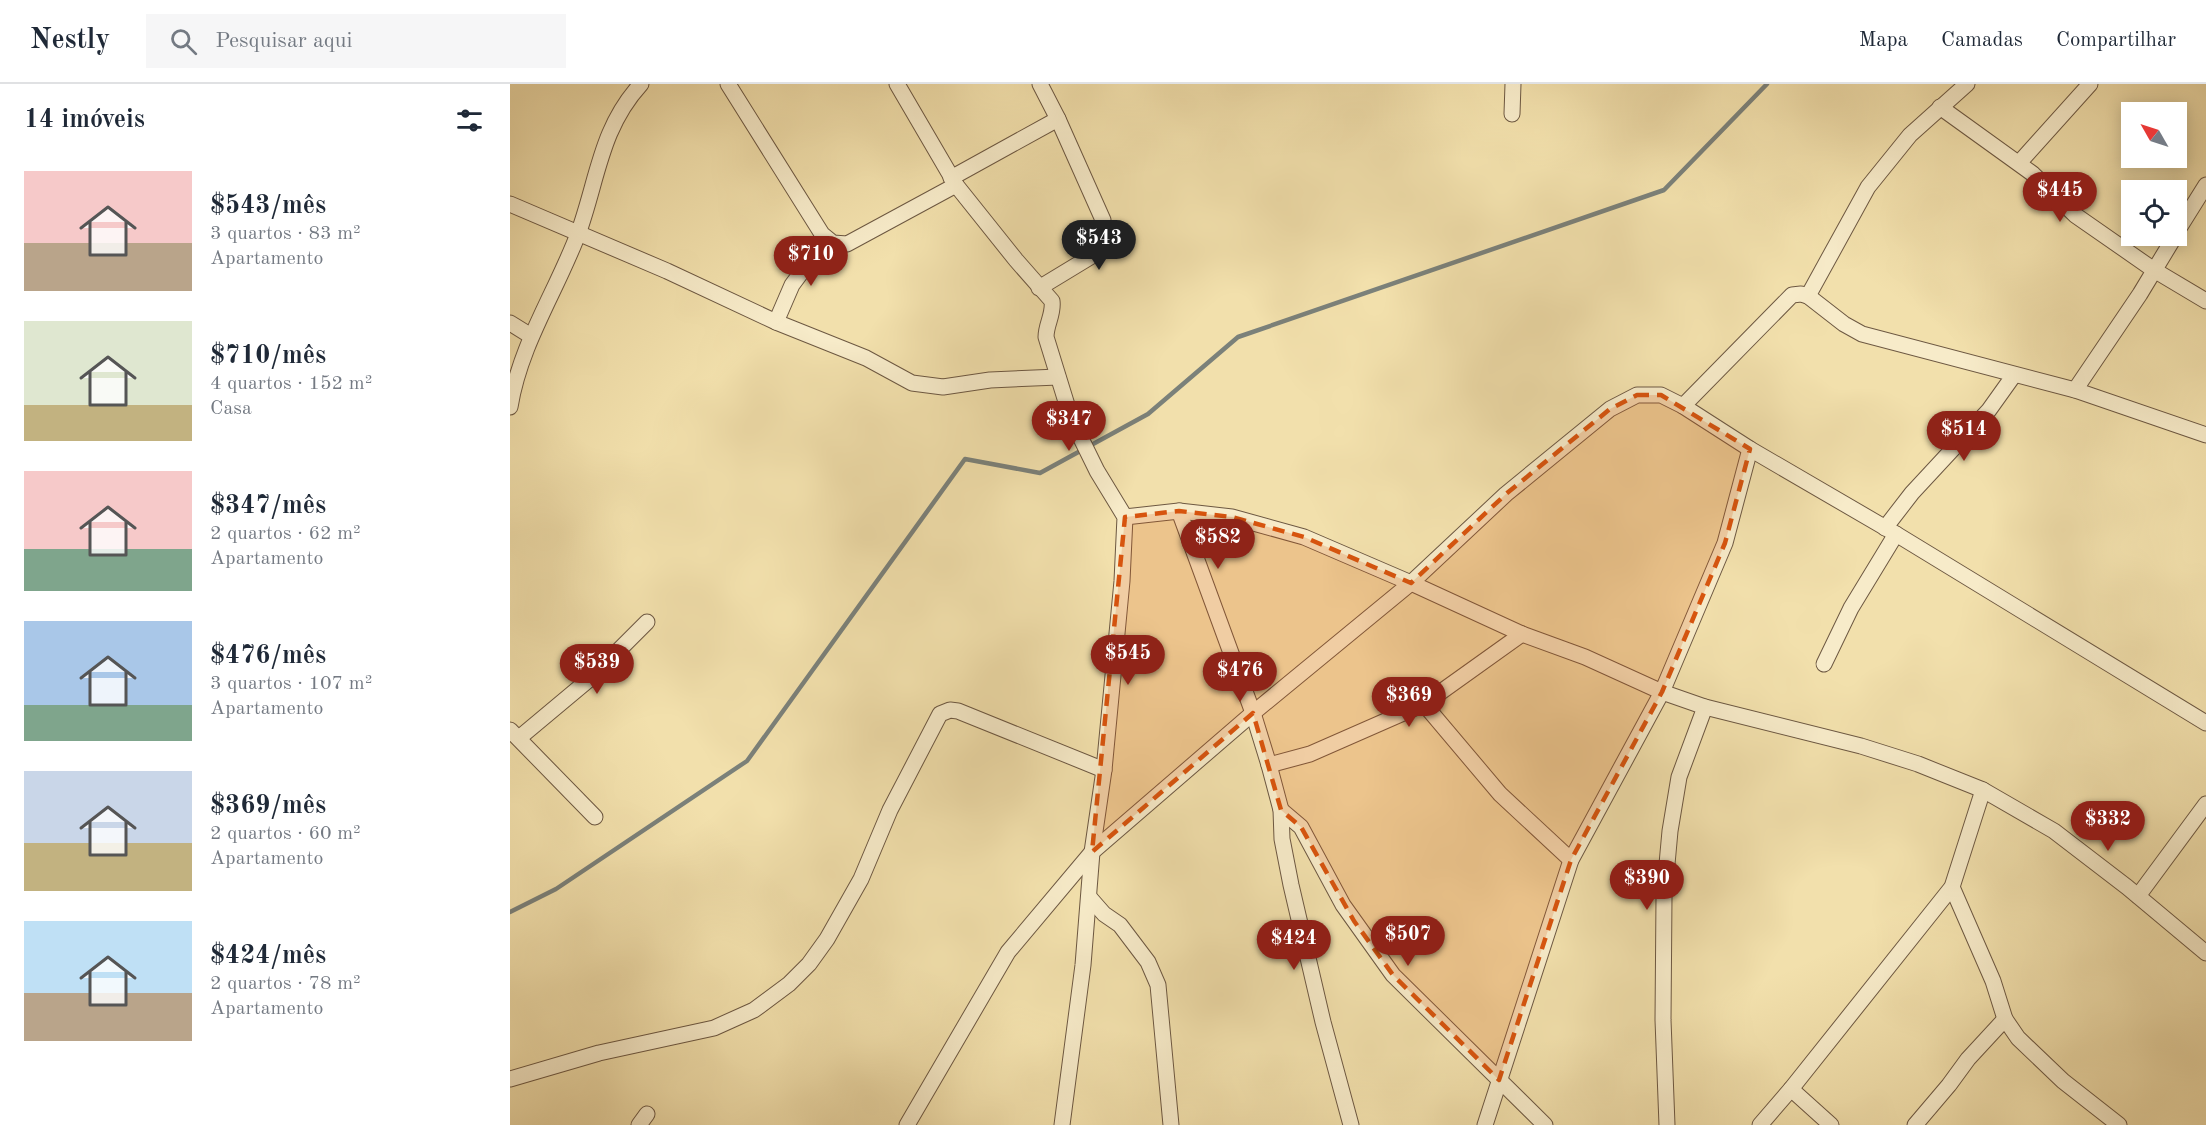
<!DOCTYPE html>
<html lang="pt">
<head>
<meta charset="utf-8">
<style>
  :root { --surface:#fff; --page:#f6f6f7; --text:#1f2937; --muted:#747a83; --line:#e0e1e3; --accent:#8f2418 }
  body { margin:0; font-family:"Old Standard TT",serif; background:var(--page); color:var(--text); height:100vh; display:flex; flex-direction:column; font-size:22px; white-space:nowrap }
  * { box-sizing:border-box; margin:0 }
  p { font-size:20px; color:var(--muted) }
  .icon { flex:none; width:33px; height:33px; fill:none; stroke:currentColor; stroke-width:2; stroke-linecap:round; stroke-linejoin:round }
  .map { position:relative; flex:1; overflow:hidden }
  .details { display:flex; flex-direction:column; background:var(--surface); width:510px }
  .details>* { flex:none }
  .needle { width:39px; rotate:309deg }
  .buttons { position:absolute; left:1611px; top:18px; display:grid; gap:12px }
  .buttons a { display:grid; place-items:center; width:66px; height:66px; border-radius:0px; background:var(--surface); box-shadow:0 3px 15px #0003; font-size:30px }
  .price { position:absolute; translate:-50% -51px; padding:0 14px; border-radius:21px; background:var(--accent); color:#fff; font-size:20px; line-height:39px; filter:drop-shadow(0 2px 3px #0008) }
  .price::after { content:''; position:absolute; left:50%; top:36px; width:18px; height:14px; margin-left:-9px; background:inherit; clip-path:polygon(0 0,100% 0,50% 100%) }
  .price.on { background:#222; color:#fff }
  ul { padding:0; list-style:none }
  li { display:flex; align-items:center; gap:18px; height:150px; padding:0 24px }
  li span { display:grid; place-items:center; flex:none; width:168px; height:120px; border-radius:0px; color:#555 }
  li>.icon { margin-inline-start:auto }
  span .icon { width:72px; height:72px; fill:#fffc; stroke-width:1 }
  li b { font-size:26px }
  h2 { display:flex; justify-content:space-between; align-items:center; height:72px; padding:0 24px; font-size:26px }
  header { display:flex; align-items:center; gap:36px; box-sizing:border-box; height:84px; padding:0 30px; background:var(--surface); border-bottom:2px solid var(--line) }
  header strong { font-size:28px }
  nav { display:flex; gap:33px; margin-inline-start:auto; font-size:21px }
  .search { width:420px; height:54px; background:var(--page); display:flex; align-items:center; gap:15px; box-sizing:border-box; padding:0 21px; border-radius:0px; color:var(--muted); font-size:22px }
  main { display:flex; flex:1; min-height:0 }
  .map>svg:first-child { display:block }
  .lines { fill:none; stroke-linecap:round; stroke-linejoin:round }
  .stream { stroke:#7b817a; stroke-width:4.5 }
  .street-casing { stroke:#6d5842; stroke-width:17 }
  .street { stroke:#f7ebc9; stroke-width:15 }
  .marked { fill:#d7540e; fill-opacity:0.2; stroke:#d7540e; stroke-width:4.5; stroke-dasharray:12 8; stroke-linejoin:round }
</style>
</head>
<body>
<header>
<strong>Nestly</strong>
<div class="search"><svg class="icon" aria-label="search" viewBox="0 0 24 24"><circle cx="10" cy="10" r="6"/><path d="M15 15l6 6"/></svg>Pesquisar aqui</div>
<nav><a>Mapa</a><a>Camadas</a><a>Compartilhar</a></nav>
</header>
<main>
<section class="details">
<h2>14 imóveis<svg class="icon" aria-label="filters" viewBox="0 0 24 24"><path d="M4 7h16M4 17h16"/><circle cx="9" cy="7" r="2"/><circle cx="15" cy="17" r="2"/></svg></h2>
<ul>
<li><span style="background:linear-gradient(#f6c9c9 60%,#b9a48a 0)"><svg class="icon" aria-label="home" viewBox="0 0 24 24"><path d="M3 11l9-7 9 7M6 9v11h12V9"/></svg></span><div><b>$543/mês</b><p>3 quartos · 83 m²</p><p>Apartamento</p></div></li>
<li><span style="background:linear-gradient(#dfe7d0 70%,#c2b280 0)"><svg class="icon" aria-label="home" viewBox="0 0 24 24"><path d="M3 11l9-7 9 7M6 9v11h12V9"/></svg></span><div><b>$710/mês</b><p>4 quartos · 152 m²</p><p>Casa</p></div></li>
<li><span style="background:linear-gradient(#f6c9c9 65%,#7fa58c 0)"><svg class="icon" aria-label="home" viewBox="0 0 24 24"><path d="M3 11l9-7 9 7M6 9v11h12V9"/></svg></span><div><b>$347/mês</b><p>2 quartos · 62 m²</p><p>Apartamento</p></div></li>
<li><span style="background:linear-gradient(#a9c7e8 70%,#7fa58c 0)"><svg class="icon" aria-label="home" viewBox="0 0 24 24"><path d="M3 11l9-7 9 7M6 9v11h12V9"/></svg></span><div><b>$476/mês</b><p>3 quartos · 107 m²</p><p>Apartamento</p></div></li>
<li><span style="background:linear-gradient(#c9d6e8 60%,#c2b280 0)"><svg class="icon" aria-label="home" viewBox="0 0 24 24"><path d="M3 11l9-7 9 7M6 9v11h12V9"/></svg></span><div><b>$369/mês</b><p>2 quartos · 60 m²</p><p>Apartamento</p></div></li>
<li><span style="background:linear-gradient(#bfe0f5 60%,#b9a48a 0)"><svg class="icon" aria-label="home" viewBox="0 0 24 24"><path d="M3 11l9-7 9 7M6 9v11h12V9"/></svg></span><div><b>$424/mês</b><p>2 quartos · 78 m²</p><p>Apartamento</p></div></li>
</ul>
</section>
<div class="map">
<svg width="1696" height="1041" viewBox="0 0 1696 1041">
  <rect width="100%" height="100%" fill="#f2e0ac"/>
  <filter id="stains"><feTurbulence type="fractalNoise" baseFrequency=".00333" numOctaves="4"/><feColorMatrix values="0 0 0 0 .2 0 0 0 0 .09 0 0 0 0 .02 0 0 0 .5 -.17"/></filter>
  <radialGradient id="worn" r=".72"><stop offset=".6" stop-color="#630" stop-opacity="0"/><stop offset="1" stop-color="#630" stop-opacity=".3"/></radialGradient>
  <g class="lines">
    <path class="stream" d="M 0,828 L 46,805 L 237,677 L 455,375 L 530,389 L 638,330 L 728,253 L 1154,106 L 1257,0"/>
    <g class="street-casing">
      <g id="street">
        <path d="M 218,0 L 312,150 L 323,159 L 337,160 L 446,101"/>
        <path d="M 387,0 L 446,101 L 506,176 L 542,217 C 544,230 536,240 536,253 L 561,334 L 587,387 L 615,433 L 612,497 L 594,686 L 582,768 L 573,881 L 552,1041"/>
        <path d="M 1430,23 L 1523,90 L 1565,131 L 1644,186 L 1696,217"/>
        <path d="M 1002,30 L 1003,0"/>
        <path d="M 1509,79 L 1580,0"/>
        <path d="M 441,94 L 548,35"/>
        <path d="M 0,120 L 157,187 L 266,238 L 356,274 L 402,299 L 433,303 L 480,296 L 548,293"/>
        <path d="M 1666,149 L 1696,101"/>
        <path d="M 529,204 L 585,170 L 594,156 L 593,136 L 548,35 L 530,0"/>
        <path d="M 1298,212 L 1334,240 L 1352,250 L 1565,306 L 1696,351"/>
        <path d="M 266,238 L 282,201 L 299,178 L 323,159"/>
        <path d="M 0,239 L 21,252"/>
        <path d="M 1565,306 L 1630,210 L 1665,152"/>
        <path d="M 1173,322 L 1240,365 L 1386,450 L 1696,639"/>
        <path d="M 0,323 C 10,261 46,208 68,150 C 88,95 90,45 131,0"/>
        <path d="M 669,427 L 722,433 L 794,453 L 901,499 L 1012,550 L 1075,573 L 1152,608 L 1195,623 L 1351,662 L 1408,680 L 1473,706 L 1544,747 L 1617,803 L 1696,869"/>
        <path d="M 615,433 L 669,427 L 743,629 L 759,681 L 771,726 L 772,755 L 781,801 L 813,938 L 841,1041"/>
        <path d="M 1375,444 L 1402,409 L 1479,326 L 1504,291"/>
        <path d="M 1314,580 L 1341,524 L 1386,450"/>
        <path d="M 914,620 L 990,710 L 1061,776"/>
        <path d="M 0,646 L 85,733"/>
        <path d="M 9,654 L 82,593 L 137,538"/>
        <path d="M 759,681 L 800,670 L 914,620 L 1012,550"/>
        <path d="M 771,726 L 791,743 L 833,821 L 883,891 L 1035,1041"/>
        <path d="M 1442,803 L 1483,897 L 1495,935 L 1508,954 L 1553,997 L 1609,1041"/>
        <path d="M 1628,812 L 1696,720"/>
        <path d="M 580,814 L 594,830 L 610,841 L 638,878 L 648,901 L 661,1041"/>
        <path d="M 0,995 L 89,969 L 204,944 L 244,926 L 279,900 L 299,880 L 317,855 L 351,795 L 380,726 L 430,630 L 440,626 L 448,627 L 594,686"/>
        <path d="M 1281,1005 L 1321,1041"/>
        <path d="M 129,1041 L 137,1030"/>
        <path d="M 397,1041 L 498,868 L 582,768 L 743,629 L 901,499 L 996,410 L 1100,325 L 1127,311 L 1151,311 L 1173,322 L 1282,211 L 1291,210 L 1298,212 L 1358,103 L 1400,51 L 1457,0"/>
        <path d="M 975,1041 L 1061,776 L 1152,608 L 1215,459 L 1240,365"/>
        <path d="M 1157,1041 L 1153,936 L 1154,813 L 1160,747 L 1169,693 L 1195,623"/>
        <path d="M 1250,1041 L 1281,1005 L 1442,803 L 1473,706"/>
        <path d="M 1405,1041 L 1439,1001 L 1458,975 L 1495,935"/>
      </g>
    </g>
    <use href="#street" class="street"/>
  </g>
  <path class="marked" d="M 1127,311 L 1151,311 L 1240,365 L 1215,459 L 1152,608 L 1061,776 L 989,996 L 883,891 L 844,837 L 791,743 L 771,726 L 743,629 L 582,768 L 615,433 L 669,427 L 722,433 L 794,453 L 901,499 L 996,410 L 1100,325 Z"/>
  <rect width="100%" height="100%" filter="url(#stains)"/>
  <rect width="100%" height="100%" fill="url(#worn)"/>
</svg>
<div class="buttons">
<a><svg class="needle" viewBox="-14 -14 28 28"><path d="M0-13l5 13h-10z" fill="#e53935"/><path d="M0 13l5-13h-10z" fill="#747a83"/></svg></a>
<a><svg class="icon" aria-label="locate" viewBox="0 0 24 24"><circle cx="12" cy="12" r="6"/><path d="M12 2v4M12 18v4M2 12h4M18 12h4"/></svg></a>
</div>
<b class="price" style="left:1550px;top:139px">$445</b>
<b class="price on" style="left:589px;top:187px">$543</b>
<b class="price" style="left:301px;top:203px">$710</b>
<b class="price" style="left:559px;top:368px">$347</b>
<b class="price" style="left:1454px;top:378px">$514</b>
<b class="price" style="left:708px;top:486px">$582</b>
<b class="price" style="left:618px;top:602px">$545</b>
<b class="price" style="left:87px;top:611px">$539</b>
<b class="price" style="left:730px;top:619px">$476</b>
<b class="price" style="left:899px;top:644px">$369</b>
<b class="price" style="left:1598px;top:768px">$332</b>
<b class="price" style="left:1137px;top:827px">$390</b>
<b class="price" style="left:898px;top:883px">$507</b>
<b class="price" style="left:784px;top:887px">$424</b>
</div>
</main>
</body>
</html>
